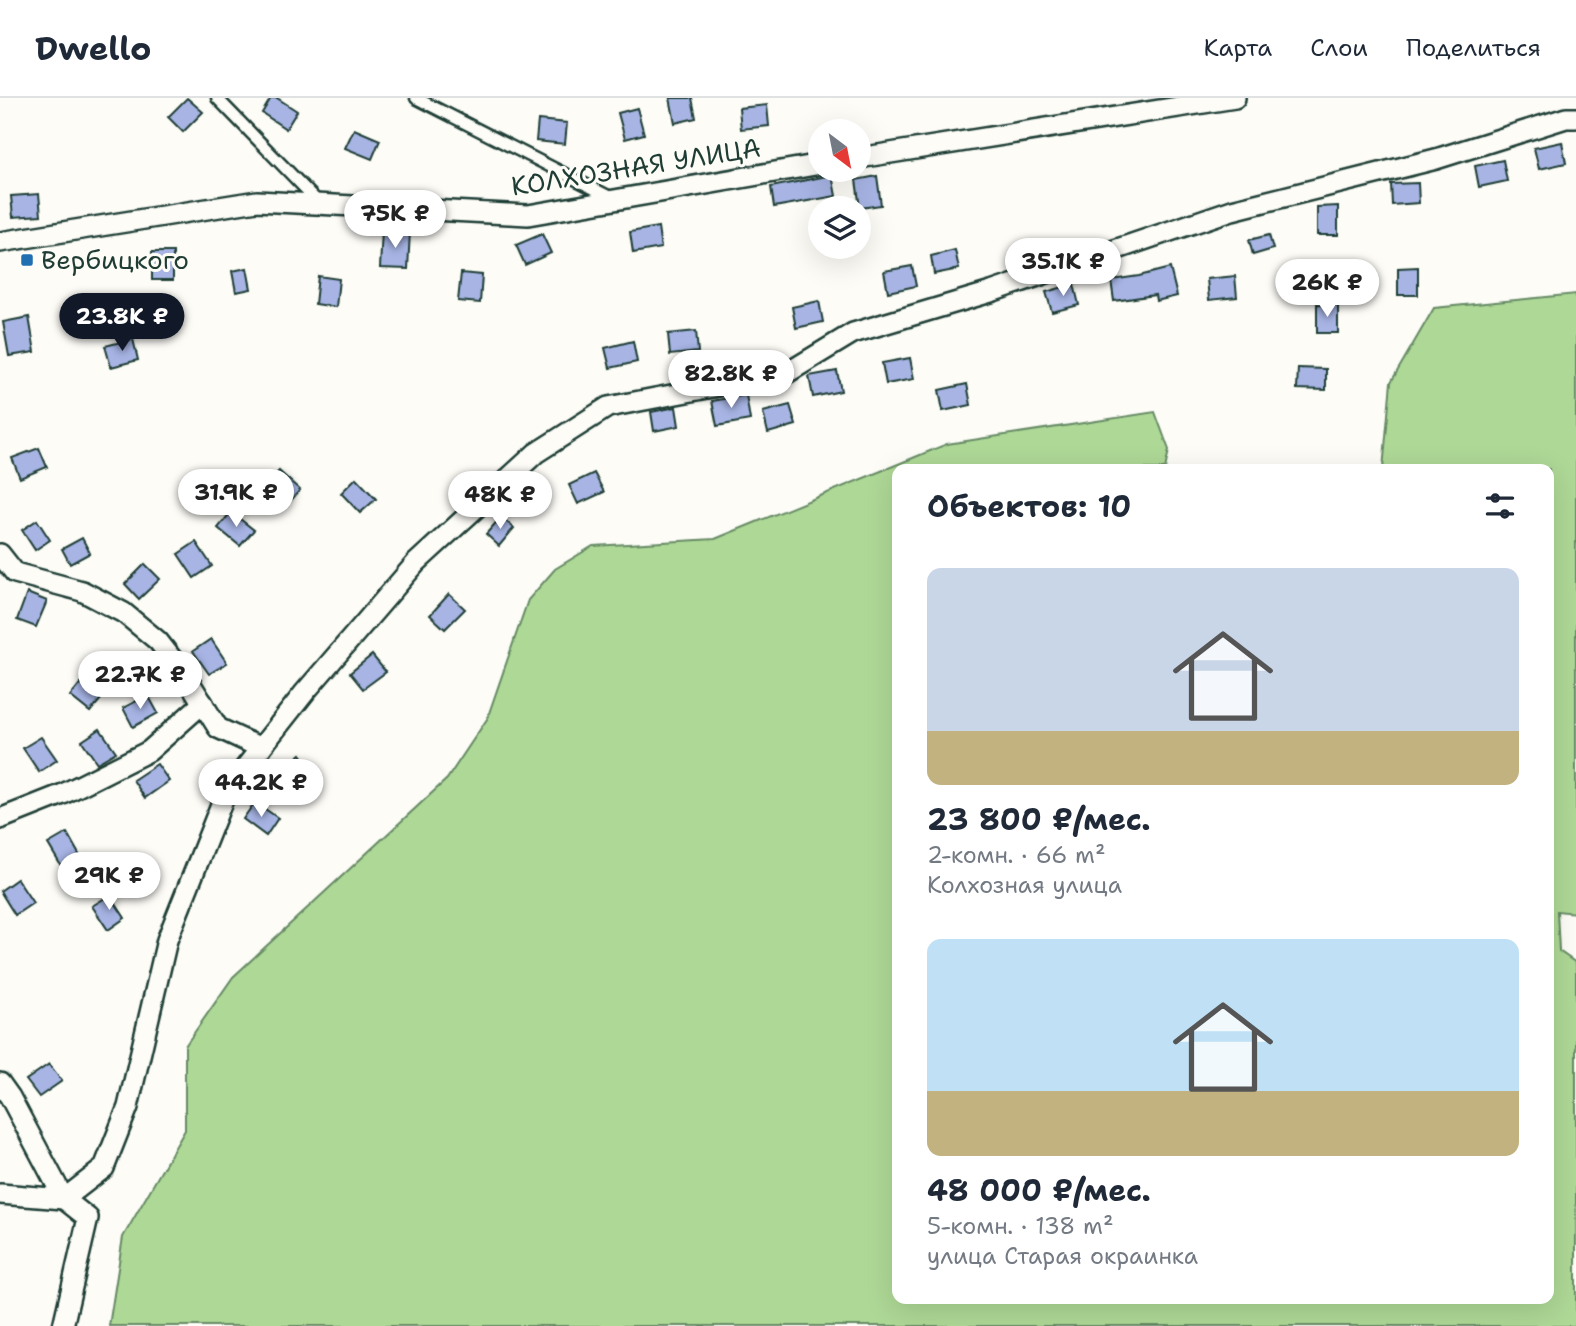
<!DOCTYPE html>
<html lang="ru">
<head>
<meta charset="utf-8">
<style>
  :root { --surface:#fff; --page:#f6f6f7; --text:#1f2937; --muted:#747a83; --line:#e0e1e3; --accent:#111827 }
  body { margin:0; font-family:"Shantell Sans",sans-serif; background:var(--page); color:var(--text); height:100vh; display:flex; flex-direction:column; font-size:26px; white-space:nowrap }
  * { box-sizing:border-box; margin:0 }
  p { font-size:23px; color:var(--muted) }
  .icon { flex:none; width:38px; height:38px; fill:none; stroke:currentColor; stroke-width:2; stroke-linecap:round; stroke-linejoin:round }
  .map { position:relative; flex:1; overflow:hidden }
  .panel { position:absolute; left:892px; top:366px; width:662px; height:840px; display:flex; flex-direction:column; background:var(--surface); border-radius:14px; box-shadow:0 7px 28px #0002 }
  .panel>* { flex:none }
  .needle { width:46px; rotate:148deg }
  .controls { position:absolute; left:808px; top:21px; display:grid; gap:14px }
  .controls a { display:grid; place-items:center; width:63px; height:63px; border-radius:50%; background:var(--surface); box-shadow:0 7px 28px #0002; font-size:35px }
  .price { position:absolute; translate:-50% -60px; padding:0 16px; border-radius:24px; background:#fff; color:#222; font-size:23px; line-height:46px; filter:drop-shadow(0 2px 4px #0008) }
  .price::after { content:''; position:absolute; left:50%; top:42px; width:21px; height:16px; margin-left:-10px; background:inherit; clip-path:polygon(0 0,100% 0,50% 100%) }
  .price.current { background:var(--accent); color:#fff }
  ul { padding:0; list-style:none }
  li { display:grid; align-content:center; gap:14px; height:371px; padding:0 35px }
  li span { display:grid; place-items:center; height:217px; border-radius:14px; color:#555 }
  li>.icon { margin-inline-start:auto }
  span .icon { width:126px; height:126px; fill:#fffc; stroke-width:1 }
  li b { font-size:30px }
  h2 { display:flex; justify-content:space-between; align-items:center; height:84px; padding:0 35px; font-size:30px }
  header { display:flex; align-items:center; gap:42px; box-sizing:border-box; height:98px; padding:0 35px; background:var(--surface); border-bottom:2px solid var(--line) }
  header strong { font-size:33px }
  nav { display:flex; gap:38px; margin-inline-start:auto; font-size:24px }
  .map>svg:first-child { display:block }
  .green { fill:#aed896; stroke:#668a65; stroke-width:2 }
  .building { fill:#a7b4e4; stroke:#1f3d34; stroke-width:2 }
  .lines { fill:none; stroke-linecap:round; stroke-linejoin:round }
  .service-casing { stroke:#1f3d34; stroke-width:15 }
  .minor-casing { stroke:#1f3d34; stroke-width:24 }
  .service { stroke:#fdfcf7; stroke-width:10 }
  .minor { stroke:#fdfcf7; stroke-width:19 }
  .poi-dot { fill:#1f6fb2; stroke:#fdfcf7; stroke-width:2.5 }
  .labels { text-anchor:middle; stroke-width:6; stroke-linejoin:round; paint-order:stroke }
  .street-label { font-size:26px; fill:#1f3d34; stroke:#fdfcf7 }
  .poi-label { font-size:26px; fill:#1f3d34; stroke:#fdfcf7; text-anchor:start }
</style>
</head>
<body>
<header>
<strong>Dwello</strong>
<nav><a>Карта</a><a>Слои</a><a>Поделиться</a></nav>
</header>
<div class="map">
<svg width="1576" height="1228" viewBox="0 0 1576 1228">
  <rect width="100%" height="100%" fill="#fdfcf7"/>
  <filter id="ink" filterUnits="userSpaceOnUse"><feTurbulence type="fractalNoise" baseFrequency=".0143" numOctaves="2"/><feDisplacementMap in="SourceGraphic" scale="14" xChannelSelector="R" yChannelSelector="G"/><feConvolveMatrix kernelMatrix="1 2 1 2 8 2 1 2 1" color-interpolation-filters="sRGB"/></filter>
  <g filter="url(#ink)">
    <path class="green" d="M 1576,196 L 1576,815 L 1557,813 L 1559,853 L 1576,865 L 1576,1228 L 109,1228 L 123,1139 L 185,1032 L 185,948 L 233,879 L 447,681 L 487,621 L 528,502 L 555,471 L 593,448 L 715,441 L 947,346 L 1155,314 L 1169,352 L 1165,371 L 898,371 L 898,1200 L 1549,1200 L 1549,371 L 1383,371 L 1391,284 L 1434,210 Z"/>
    <g class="building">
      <path d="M 187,0 L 203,14 L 183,34 L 168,19 Z"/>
      <path d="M 271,0 L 277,0 L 297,13 L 286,31 L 262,15 Z"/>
      <path d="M 670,0 L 692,0 L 696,20 L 675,25 Z"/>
      <path d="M 767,7 L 769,28 L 741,31 L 739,10 Z"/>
      <path d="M 637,10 L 644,36 L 625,41 L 618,15 Z"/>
      <path d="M 538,22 L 567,25 L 565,46 L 536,43 Z"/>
      <path d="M 354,31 L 380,42 L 372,61 L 345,50 Z"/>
      <path d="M 1562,44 L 1566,65 L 1539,71 L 1534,50 Z"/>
      <path d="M 1503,62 L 1507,83 L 1479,89 L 1475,68 Z"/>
      <path d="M 832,77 L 836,98 L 774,109 L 771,89 Z"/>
      <path d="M 877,78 L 881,107 L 860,110 L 856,82 Z"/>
      <path d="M 1418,85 L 1419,105 L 1392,107 L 1391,86 Z"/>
      <path d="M 39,96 L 41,117 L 13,119 L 11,98 Z"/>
      <path d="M 1338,108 L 1338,137 L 1317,137 L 1317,109 Z"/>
      <path d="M 658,129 L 661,150 L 633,155 L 630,134 Z"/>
      <path d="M 382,132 L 410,133 L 408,171 L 380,170 Z"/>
      <path d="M 542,136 L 551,155 L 525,167 L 516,147 Z"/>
      <path d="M 1269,137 L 1273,151 L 1253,157 L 1249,142 Z"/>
      <path d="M 955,152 L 959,171 L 934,176 L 931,158 Z"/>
      <rect x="152" y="154" width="21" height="28"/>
      <path d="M 912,168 L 916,188 L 888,194 L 884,173 Z"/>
      <path d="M 1418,169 L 1418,197 L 1398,197 L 1398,170 Z"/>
      <path d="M 247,170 L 251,191 L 236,194 L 232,173 Z"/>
      <path d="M 1170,170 L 1177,198 L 1156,203 L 1155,197 L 1114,203 L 1111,182 L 1139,178 Z"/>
      <path d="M 461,175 L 482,177 L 480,205 L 458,203 Z"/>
      <path d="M 318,178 L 339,181 L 336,209 L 315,206 Z"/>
      <path d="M 1235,178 L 1237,199 L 1209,202 L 1207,181 Z"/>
      <path d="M 1074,186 L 1079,207 L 1052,214 L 1046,194 Z"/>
      <path d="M 819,203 L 823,224 L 796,230 L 792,209 Z"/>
      <path d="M 1317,206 L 1338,207 L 1338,235 L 1317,235 Z"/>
      <path d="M 29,219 L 35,254 L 9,258 L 3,224 Z"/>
      <path d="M 696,233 L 698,254 L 670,257 L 668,236 Z"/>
      <path d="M 133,241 L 138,262 L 111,269 L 105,248 Z"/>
      <path d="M 633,243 L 637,264 L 610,270 L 605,250 Z"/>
      <path d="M 910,260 L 914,281 L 886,286 L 882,265 Z"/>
      <path d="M 1298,270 L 1326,271 L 1326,292 L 1297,291 Z"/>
      <path d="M 837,273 L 841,293 L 813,299 L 809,278 Z"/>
      <path d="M 967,286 L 971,307 L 943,313 L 939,292 Z"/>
      <path d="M 746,297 L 750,322 L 717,328 L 712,303 Z"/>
      <path d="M 790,307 L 796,327 L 768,335 L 763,314 Z"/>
      <path d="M 676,309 L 679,328 L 654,333 L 651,314 Z"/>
      <path d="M 39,350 L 47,369 L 20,380 L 12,360 Z"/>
      <path d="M 279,373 L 300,392 L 286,408 L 265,388 Z"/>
      <path d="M 594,375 L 604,394 L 578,406 L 569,387 Z"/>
      <path d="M 356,380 L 376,401 L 360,415 L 341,395 Z"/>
      <path d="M 231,414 L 254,432 L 240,448 L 218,430 Z"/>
      <path d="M 501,419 L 514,430 L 499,448 L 486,436 Z"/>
      <path d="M 37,422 L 50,442 L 35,452 L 22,432 Z"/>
      <path d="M 82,440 L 90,455 L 70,466 L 62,451 Z"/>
      <path d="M 196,444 L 212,468 L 194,480 L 178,456 Z"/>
      <path d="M 145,466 L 160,481 L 139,501 L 125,486 Z"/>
      <path d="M 27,495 L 47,503 L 36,529 L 17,522 Z"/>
      <path d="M 449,496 L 465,511 L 445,531 L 430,517 Z"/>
      <path d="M 211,541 L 227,565 L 209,576 L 193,553 Z"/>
      <path d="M 372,557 L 386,574 L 363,591 L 350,575 Z"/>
      <path d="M 92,571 L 112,588 L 90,614 L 70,598 Z"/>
      <path d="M 148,597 L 158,615 L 133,629 L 123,610 Z"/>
      <path d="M 100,631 L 116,654 L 97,665 L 82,643 Z"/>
      <path d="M 41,639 L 57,662 L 39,674 L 23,650 Z"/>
      <path d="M 301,656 L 314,673 L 292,691 L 279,675 Z"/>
      <path d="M 157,666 L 169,683 L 145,700 L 133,682 Z"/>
      <path d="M 255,704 L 278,720 L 266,738 L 243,721 Z"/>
      <path d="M 67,735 L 81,760 L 63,771 L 48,746 Z"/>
      <path d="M 17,781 L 33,805 L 15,817 L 0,793 Z"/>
      <path d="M 110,797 L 125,820 L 108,832 L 92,808 Z"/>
      <path d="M 49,966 L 62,983 L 39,999 L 26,982 Z"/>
    </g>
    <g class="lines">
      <g class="service-casing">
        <g id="service">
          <path d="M 217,0 L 320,106"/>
          <path d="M 416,0 L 612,100"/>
        </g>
      </g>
      <g class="minor-casing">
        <g id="minor">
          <path d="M 859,60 L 1235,0"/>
          <path d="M 0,144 L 257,103 L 528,117 L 821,66"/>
          <path d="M 0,456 L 15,475 L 82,493 L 124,515 L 158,543 L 187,580 L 218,630 L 261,650"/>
          <path d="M 0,721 L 63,696 L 149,653 L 203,605"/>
          <path d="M 0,985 L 10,999 L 64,1101"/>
          <path d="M 0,1096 L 64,1101"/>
          <path d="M 63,1228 L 88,1120 L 64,1101 L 104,1070 L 128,1009 L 167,842 L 226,694 L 305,594 L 416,465 L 536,355 L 608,309 L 787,275 L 853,235 L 991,194 L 1232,112 L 1436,61 L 1566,20 L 1576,20"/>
        </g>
      </g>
      <use href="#service" class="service"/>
      <use href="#minor" class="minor"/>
    </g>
  </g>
  <rect class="poi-dot" x="20" y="155" width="14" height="14" rx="3.5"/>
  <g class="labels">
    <g class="street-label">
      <text transform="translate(636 69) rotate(-9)" y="9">КОЛХОЗНАЯ УЛИЦА</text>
    </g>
    <g class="poi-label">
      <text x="41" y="171">Вербицкого</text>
    </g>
  </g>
</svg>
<div class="controls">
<a><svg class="needle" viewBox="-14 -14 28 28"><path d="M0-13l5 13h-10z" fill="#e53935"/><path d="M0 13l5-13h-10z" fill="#747a83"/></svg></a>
<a><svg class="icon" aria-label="layers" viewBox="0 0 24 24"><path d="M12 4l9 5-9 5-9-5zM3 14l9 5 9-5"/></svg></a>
</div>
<b class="price" style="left:395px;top:152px">75K ₽</b>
<b class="price" style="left:1063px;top:200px">35.1K ₽</b>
<b class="price" style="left:1327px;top:221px">26K ₽</b>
<b class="price current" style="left:122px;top:255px">23.8K ₽</b>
<b class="price" style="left:731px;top:312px">82.8K ₽</b>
<b class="price" style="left:236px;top:431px">31.9K ₽</b>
<b class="price" style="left:500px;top:433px">48K ₽</b>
<b class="price" style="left:140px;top:613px">22.7K ₽</b>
<b class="price" style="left:261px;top:721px">44.2K ₽</b>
<b class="price" style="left:109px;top:814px">29K ₽</b>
<section class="panel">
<h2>Объектов: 10<svg class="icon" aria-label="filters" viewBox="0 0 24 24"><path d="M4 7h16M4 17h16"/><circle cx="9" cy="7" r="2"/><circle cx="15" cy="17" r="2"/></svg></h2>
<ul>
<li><span style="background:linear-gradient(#c9d6e8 75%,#c2b280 0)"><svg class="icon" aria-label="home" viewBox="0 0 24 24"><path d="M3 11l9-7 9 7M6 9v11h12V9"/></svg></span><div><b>23 800 ₽/мес.</b><p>2-комн. · 66 m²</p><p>Колхозная улица</p></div></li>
<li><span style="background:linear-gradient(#bfe0f5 70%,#c2b280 0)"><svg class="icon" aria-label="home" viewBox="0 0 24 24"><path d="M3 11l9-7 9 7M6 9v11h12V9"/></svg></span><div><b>48 000 ₽/мес.</b><p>5-комн. · 138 m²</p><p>улица Старая окраинка</p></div></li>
</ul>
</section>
</div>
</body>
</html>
